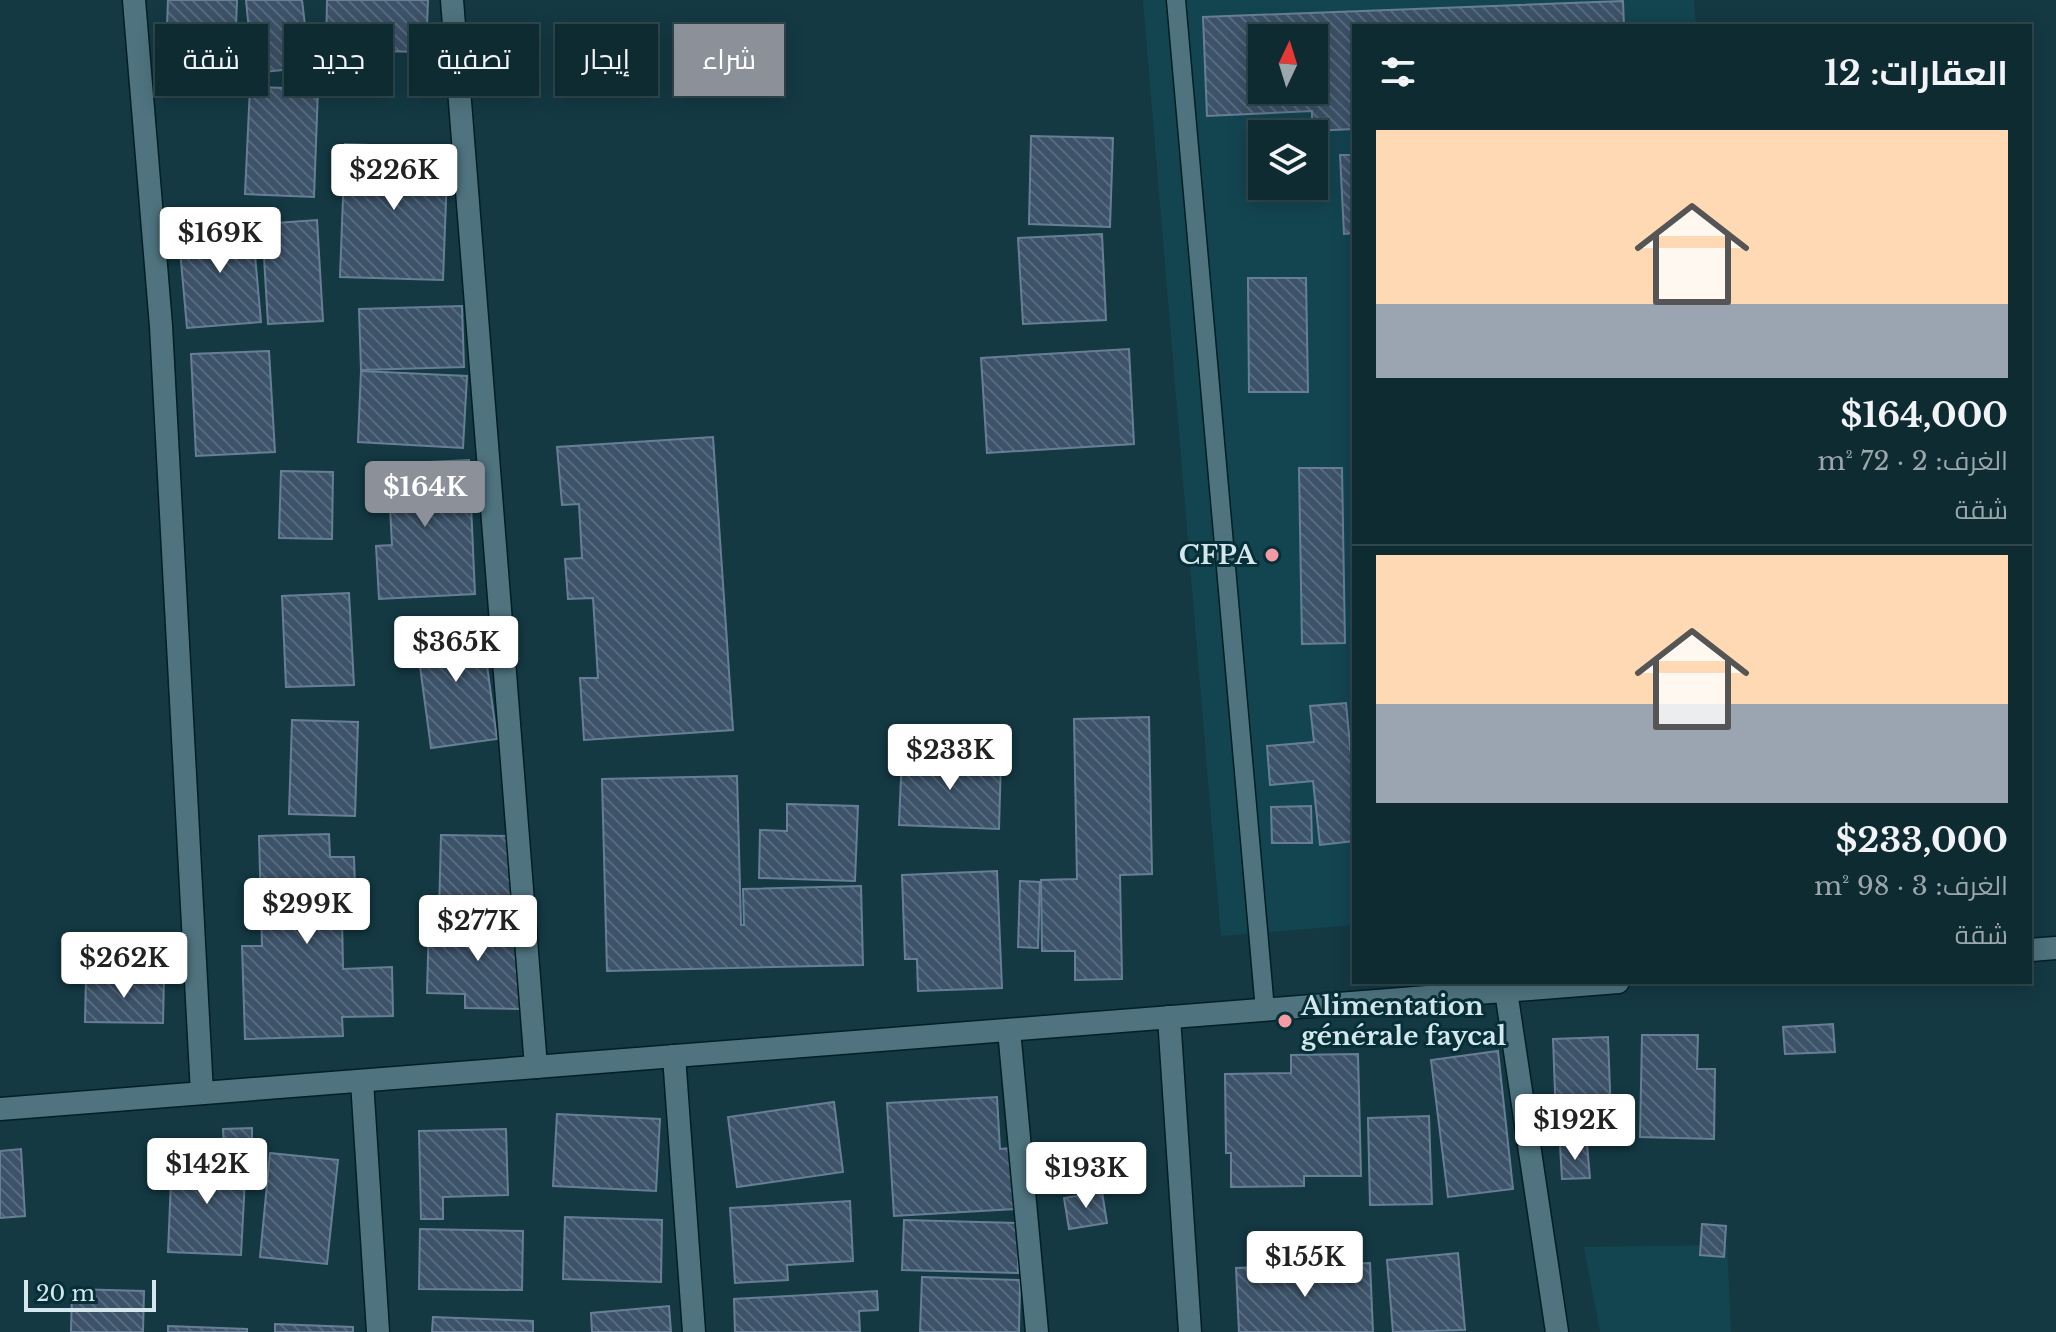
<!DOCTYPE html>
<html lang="ar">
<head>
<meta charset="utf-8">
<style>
  :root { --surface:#0f2b32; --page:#1d373e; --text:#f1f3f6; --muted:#9ba7ac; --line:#2f474d; --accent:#8c9099 }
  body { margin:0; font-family:"Libre Baskerville",Cairo,serif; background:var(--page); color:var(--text); direction:rtl; height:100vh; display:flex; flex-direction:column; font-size:30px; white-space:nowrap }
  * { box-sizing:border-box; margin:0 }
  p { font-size:26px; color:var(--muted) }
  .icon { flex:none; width:44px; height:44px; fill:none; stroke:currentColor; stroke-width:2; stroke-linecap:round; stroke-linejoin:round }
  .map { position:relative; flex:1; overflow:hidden; direction:ltr }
  .panel { position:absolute; left:1352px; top:24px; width:680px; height:960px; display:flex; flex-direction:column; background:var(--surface); border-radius:0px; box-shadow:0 4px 20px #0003,0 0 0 2px var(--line); direction:rtl }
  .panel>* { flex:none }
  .top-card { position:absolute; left:24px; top:24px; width:760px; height:72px; direction:rtl; display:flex; gap:16px }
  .needle { width:52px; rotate:4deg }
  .controls { position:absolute; left:1248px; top:24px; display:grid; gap:16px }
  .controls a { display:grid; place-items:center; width:80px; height:80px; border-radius:0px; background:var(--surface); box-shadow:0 4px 20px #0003,0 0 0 2px var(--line); font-size:40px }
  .scale { position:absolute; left:24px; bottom:20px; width:132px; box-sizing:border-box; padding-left:8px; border:4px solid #d3e7ed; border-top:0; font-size:22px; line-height:28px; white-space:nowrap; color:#d3e7ed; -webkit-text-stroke:6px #072f38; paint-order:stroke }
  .price { position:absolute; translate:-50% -68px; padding:0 18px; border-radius:8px; background:#fff; color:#222; font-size:26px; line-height:52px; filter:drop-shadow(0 2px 4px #0008) }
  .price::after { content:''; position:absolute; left:50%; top:48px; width:24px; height:18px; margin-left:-12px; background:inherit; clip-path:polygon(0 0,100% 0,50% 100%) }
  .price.active { background:var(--accent); color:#fff }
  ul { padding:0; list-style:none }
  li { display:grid; align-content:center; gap:16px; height:424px; padding:0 24px }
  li+li { border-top:2px solid var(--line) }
  li span { display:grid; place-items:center; height:248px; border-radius:0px; color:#555 }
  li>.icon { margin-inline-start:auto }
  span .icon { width:144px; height:144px; fill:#fffc; stroke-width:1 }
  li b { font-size:34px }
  h2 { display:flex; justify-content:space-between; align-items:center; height:96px; padding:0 24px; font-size:34px }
  .pill { padding:0 28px; border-radius:0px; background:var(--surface); box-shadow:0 4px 20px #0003,0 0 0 2px var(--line); font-size:28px; line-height:72px }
  .pill.active { background:var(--accent); color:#fff }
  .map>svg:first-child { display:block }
  .built { fill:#134551; fill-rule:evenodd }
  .building { fill:url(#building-back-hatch); stroke:#677f96; stroke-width:2; fill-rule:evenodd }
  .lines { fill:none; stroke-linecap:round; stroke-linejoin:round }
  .service-casing { stroke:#031f26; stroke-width:21 }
  .minor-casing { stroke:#031f26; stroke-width:25 }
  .tertiary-casing { stroke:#031f26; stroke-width:25 }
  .service { stroke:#4f747f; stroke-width:18 }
  .minor { stroke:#4f747f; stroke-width:22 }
  .tertiary { stroke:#4f747f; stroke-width:22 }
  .poi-dot { fill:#f49aa5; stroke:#072f38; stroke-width:3 }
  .labels { text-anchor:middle; stroke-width:6; stroke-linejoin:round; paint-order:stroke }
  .poi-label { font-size:26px; font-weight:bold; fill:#d3e7ed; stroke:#072f38; text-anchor:end }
</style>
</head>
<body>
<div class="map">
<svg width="2056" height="1332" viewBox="0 0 2056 1332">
  <defs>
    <pattern id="building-back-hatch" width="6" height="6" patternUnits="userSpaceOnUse" patternTransform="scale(2)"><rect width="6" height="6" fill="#3c5268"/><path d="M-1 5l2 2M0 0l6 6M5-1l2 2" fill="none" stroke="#576b7e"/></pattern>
  </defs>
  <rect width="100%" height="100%" fill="#143943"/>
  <g class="built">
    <path d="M 1143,0 L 1694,0 L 1696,26 L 1354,26 L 1354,925 L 1221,936 ZM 1262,38 L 1314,38 L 1314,90 L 1262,90 ZM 1262,134 L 1314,134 L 1314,186 L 1262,186 Z"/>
    <path d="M 1727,1245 L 1731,1332 L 1600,1332 L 1584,1247 Z"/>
  </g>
  <g class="building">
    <path d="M 168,0 L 237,0 L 234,78 L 165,76 Z"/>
    <path d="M 246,0 L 302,0 L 310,67 L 253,73 Z"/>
    <path d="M 327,0 L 428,0 L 426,52 L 326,50 Z"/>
    <path d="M 1623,1 L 1624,26 L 1354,26 L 1354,129 L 1312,131 L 1312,111 L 1207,116 L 1203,17 ZM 1262,38 L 1314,38 L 1314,90 L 1262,90 Z"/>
    <path d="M 250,87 L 318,89 L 314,197 L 245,194 Z"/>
    <path d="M 1031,136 L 1113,138 L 1110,227 L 1029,224 Z"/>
    <path d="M 345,144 L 448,148 L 443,280 L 340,277 Z"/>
    <path d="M 1340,155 L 1354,155 L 1354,233 L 1344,234 Z"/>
    <path d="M 317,220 L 323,321 L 268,324 L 262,224 Z"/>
    <path d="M 252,222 L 261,322 L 187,328 L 178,228 Z"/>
    <path d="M 1102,234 L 1106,320 L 1023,324 L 1018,238 Z"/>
    <path d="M 1248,278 L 1306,278 L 1308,392 L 1249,392 Z"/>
    <path d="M 462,306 L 464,367 L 361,370 L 359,309 Z"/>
    <path d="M 1129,349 L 1134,444 L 987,453 L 981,358 Z"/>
    <path d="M 269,351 L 275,452 L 196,456 L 191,354 Z"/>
    <path d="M 361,371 L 467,376 L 463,448 L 358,442 Z"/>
    <path d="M 713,437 L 733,730 L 584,740 L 580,678 L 598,678 L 593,598 L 568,599 L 565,559 L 582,558 L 579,504 L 562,505 L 557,447 Z"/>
    <path d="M 469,460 L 475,594 L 379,599 L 376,546 L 392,545 L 390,507 L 371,509 L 368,465 Z"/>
    <path d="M 1299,468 L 1342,468 L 1345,643 L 1302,644 Z"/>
    <path d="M 281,471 L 333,472 L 332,539 L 279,538 Z"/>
    <path d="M 349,593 L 354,685 L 286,687 L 282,596 Z"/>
    <path d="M 481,621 L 497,739 L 431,748 L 415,629 Z"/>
    <path d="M 1346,703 L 1354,787 L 1354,841 L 1320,845 L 1313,781 L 1270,785 L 1267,746 L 1314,742 L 1310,706 Z"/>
    <path d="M 1149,717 L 1152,874 L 1120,875 L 1122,979 L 1075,980 L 1075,951 L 1042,951 L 1041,880 L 1077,879 L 1074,719 Z"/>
    <path d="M 292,720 L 358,722 L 355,816 L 289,814 Z"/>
    <path d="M 902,754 L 1001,758 L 999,829 L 899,825 Z"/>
    <path d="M 737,776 L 741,925 L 744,925 L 743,889 L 861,886 L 863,965 L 607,971 L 602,779 Z"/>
    <path d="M 787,804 L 858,806 L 855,881 L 759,878 L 760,830 L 787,831 Z"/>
    <path d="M 1311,806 L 1312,843 L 1272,843 L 1271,807 Z"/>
    <path d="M 329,834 L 330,857 L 354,857 L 356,917 L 342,917 L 343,969 L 392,967 L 393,1016 L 342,1017 L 343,1036 L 245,1039 L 242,946 L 262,946 L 259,836 Z"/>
    <path d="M 441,835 L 515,836 L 513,915 L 439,914 Z"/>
    <path d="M 997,871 L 1002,988 L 918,991 L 917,959 L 905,959 L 902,875 Z"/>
    <path d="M 1020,881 L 1040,882 L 1038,948 L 1018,947 Z"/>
    <path d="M 429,922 L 525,925 L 522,1009 L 465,1008 L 465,994 L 427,993 Z"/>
    <path d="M 86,976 L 164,977 L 163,1023 L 85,1022 Z"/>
    <path d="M 1833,1024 L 1835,1052 L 1785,1054 L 1783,1027 Z"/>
    <path d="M 1642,1035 L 1698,1035 L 1697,1069 L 1715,1069 L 1714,1139 L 1640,1137 Z"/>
    <path d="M 1608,1037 L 1611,1117 L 1556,1119 L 1553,1039 Z"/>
    <path d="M 1498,1051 L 1513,1189 L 1448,1197 L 1431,1060 Z"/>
    <path d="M 1358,1054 L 1361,1176 L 1304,1176 L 1304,1186 L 1231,1187 L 1231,1153 L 1226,1153 L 1225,1074 L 1291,1073 L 1291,1055 Z"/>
    <path d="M 997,1097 L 1000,1149 L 1011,1148 L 1015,1209 L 894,1216 L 887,1103 Z"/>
    <path d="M 834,1102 L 843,1172 L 737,1187 L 728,1117 Z"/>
    <path d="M 557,1114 L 660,1119 L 656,1191 L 553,1186 Z"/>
    <path d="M 1429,1116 L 1432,1204 L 1370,1205 L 1368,1118 Z"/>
    <path d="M 252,1128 L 252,1150 L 224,1151 L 223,1129 Z"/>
    <path d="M 506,1129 L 508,1195 L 443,1197 L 443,1219 L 421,1219 L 419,1131 Z"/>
    <path d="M 1587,1144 L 1590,1178 L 1562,1179 L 1560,1145 Z"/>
    <path d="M 21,1149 L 25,1216 L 0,1218 L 0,1151 Z"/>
    <path d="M 270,1153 L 338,1160 L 327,1264 L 260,1257 Z"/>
    <path d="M 172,1157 L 246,1160 L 241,1255 L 168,1252 Z"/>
    <path d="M 1102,1192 L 1107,1223 L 1069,1229 L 1064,1198 Z"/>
    <path d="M 850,1201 L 853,1261 L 787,1265 L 788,1280 L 735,1283 L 730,1208 Z"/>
    <path d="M 565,1217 L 662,1220 L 661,1282 L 563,1279 Z"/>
    <path d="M 904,1220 L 1019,1223 L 1018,1273 L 902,1270 Z"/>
    <path d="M 1702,1224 L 1726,1226 L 1724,1257 L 1700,1255 Z"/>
    <path d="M 420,1229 L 523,1231 L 522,1290 L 419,1289 Z"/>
    <path d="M 1458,1253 L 1465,1330 L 1393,1332 L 1387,1260 Z"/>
    <path d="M 1370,1263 L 1373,1332 L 1239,1332 L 1236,1268 Z"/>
    <path d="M 922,1277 L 1020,1280 L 1019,1332 L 920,1332 Z"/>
    <path d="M 72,1289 L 144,1291 L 143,1332 L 71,1332 Z"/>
    <path d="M 877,1291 L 878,1310 L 859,1311 L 860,1332 L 735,1332 L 734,1299 Z"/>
    <path d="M 669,1306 L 671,1332 L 592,1332 L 591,1313 Z"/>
    <path d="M 433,1317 L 533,1321 L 533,1332 L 432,1332 Z"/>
    <path d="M 275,1324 L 353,1327 L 353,1332 L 275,1332 Z"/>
    <path d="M 168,1326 L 247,1329 L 247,1332 L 168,1332 Z"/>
  </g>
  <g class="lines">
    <g class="service-casing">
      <path id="service" d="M 1176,0 L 1265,1010"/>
    </g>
    <g class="minor-casing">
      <g id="minor">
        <path d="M 134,0 L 161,326 L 202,1093"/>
        <path d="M 452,0 L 536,1067"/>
        <path d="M 1506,991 L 1557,1332"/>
        <path d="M 1169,1017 L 1190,1332"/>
        <path d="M 1009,1030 L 1037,1332"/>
        <path d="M 674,1056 L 694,1332"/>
        <path d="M 362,1081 L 378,1332"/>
      </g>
    </g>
    <g class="tertiary-casing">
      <g id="tertiary">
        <path d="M 2030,950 L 2056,948"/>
        <path d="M 0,1109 L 1618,982"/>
      </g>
    </g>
    <use href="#service" class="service"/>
    <use href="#minor" class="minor"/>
    <use href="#tertiary" class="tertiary"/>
  </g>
  <g class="poi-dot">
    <circle cx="1272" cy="555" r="8"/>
    <circle cx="1285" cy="1021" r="8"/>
  </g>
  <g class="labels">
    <g class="poi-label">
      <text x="1256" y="564">CFPA</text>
      <text x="1301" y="1015" text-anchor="start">Alimentation<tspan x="1301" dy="30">générale faycal</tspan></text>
    </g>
  </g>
</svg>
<div class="controls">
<a><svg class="needle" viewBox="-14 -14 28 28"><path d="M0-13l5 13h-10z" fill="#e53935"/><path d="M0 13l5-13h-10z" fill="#9ba7ac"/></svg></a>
<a><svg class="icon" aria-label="layers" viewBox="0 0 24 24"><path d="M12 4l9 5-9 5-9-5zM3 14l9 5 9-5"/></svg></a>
</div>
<div class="scale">20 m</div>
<b class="price" style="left:394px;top:212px">$226K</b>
<b class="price" style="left:220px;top:275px">$169K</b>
<b class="price active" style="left:425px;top:529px">$164K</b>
<b class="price" style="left:456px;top:684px">$365K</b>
<b class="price" style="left:950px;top:792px">$233K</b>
<b class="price" style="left:307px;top:946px">$299K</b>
<b class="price" style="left:478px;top:963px">$277K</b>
<b class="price" style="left:124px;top:1000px">$262K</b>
<b class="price" style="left:1575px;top:1162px">$192K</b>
<b class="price" style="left:207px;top:1206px">$142K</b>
<b class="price" style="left:1086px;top:1210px">$193K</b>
<b class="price" style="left:1305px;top:1299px">$155K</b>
<div class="top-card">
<a class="pill active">شراء</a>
<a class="pill">إيجار</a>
<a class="pill">تصفية</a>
<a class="pill">جديد</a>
<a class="pill">شقة</a>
</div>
<section class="panel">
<h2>العقارات: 12<svg class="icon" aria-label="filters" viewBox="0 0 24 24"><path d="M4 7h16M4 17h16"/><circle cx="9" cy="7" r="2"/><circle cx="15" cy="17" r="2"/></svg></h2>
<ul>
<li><span style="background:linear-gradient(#ffd9b3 70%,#9aa5b1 0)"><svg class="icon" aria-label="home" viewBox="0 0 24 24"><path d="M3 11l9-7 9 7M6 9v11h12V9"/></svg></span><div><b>$164,000</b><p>الغرف: 2 · 72 m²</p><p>شقة</p></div></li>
<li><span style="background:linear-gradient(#ffd9b3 60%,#9aa5b1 0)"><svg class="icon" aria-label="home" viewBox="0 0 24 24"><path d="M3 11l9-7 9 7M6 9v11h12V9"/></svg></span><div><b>$233,000</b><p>الغرف: 3 · 98 m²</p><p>شقة</p></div></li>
</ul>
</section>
</div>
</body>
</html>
